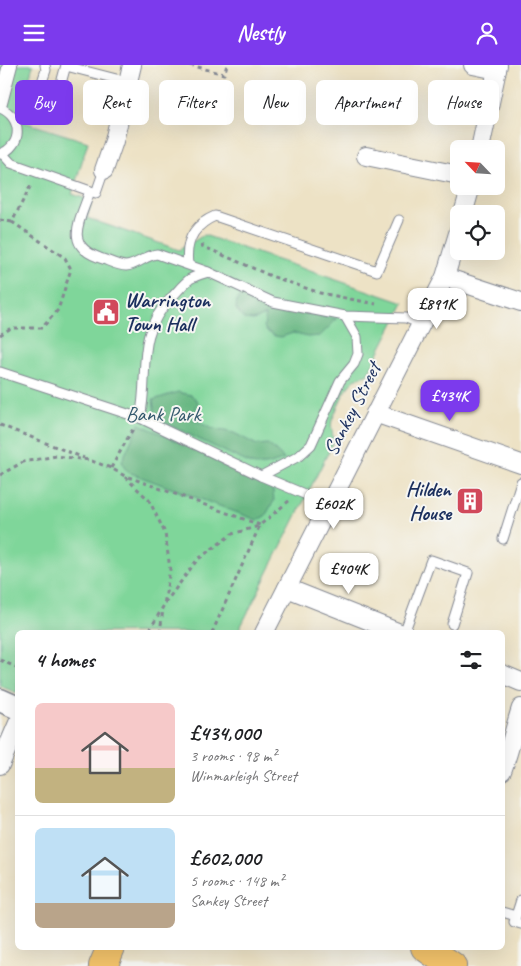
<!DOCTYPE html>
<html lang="en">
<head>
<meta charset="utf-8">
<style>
  :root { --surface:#fff; --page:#f6f6f6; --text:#202124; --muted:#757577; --line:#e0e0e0; --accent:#7c3aed }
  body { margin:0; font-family:Caveat,sans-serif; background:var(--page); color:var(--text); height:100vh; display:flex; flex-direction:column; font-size:19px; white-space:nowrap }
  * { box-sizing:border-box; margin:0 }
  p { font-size:16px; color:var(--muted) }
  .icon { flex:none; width:28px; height:28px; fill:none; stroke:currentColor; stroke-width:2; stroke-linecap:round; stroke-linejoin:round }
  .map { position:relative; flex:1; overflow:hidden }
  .drawer { position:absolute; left:15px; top:565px; width:490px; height:320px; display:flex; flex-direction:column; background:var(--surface); border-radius:8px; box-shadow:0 5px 20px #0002 }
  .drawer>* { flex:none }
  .banner { position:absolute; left:15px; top:15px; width:491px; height:45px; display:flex; gap:10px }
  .needle { width:32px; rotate:295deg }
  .fabs { position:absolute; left:450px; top:75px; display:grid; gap:10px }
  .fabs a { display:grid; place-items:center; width:55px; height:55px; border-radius:8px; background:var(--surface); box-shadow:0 5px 20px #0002; font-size:25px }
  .price { position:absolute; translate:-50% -42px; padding:0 11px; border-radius:10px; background:#fff; color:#222; font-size:16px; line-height:32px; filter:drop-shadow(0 1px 2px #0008) }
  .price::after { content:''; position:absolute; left:50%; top:30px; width:15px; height:11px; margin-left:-8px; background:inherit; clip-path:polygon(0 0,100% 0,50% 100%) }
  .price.on { background:var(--accent); color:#fff }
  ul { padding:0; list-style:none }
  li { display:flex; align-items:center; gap:15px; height:125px; padding:0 20px }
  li+li { border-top:1px solid var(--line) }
  li span { display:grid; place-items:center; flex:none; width:140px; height:100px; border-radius:8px; color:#555 }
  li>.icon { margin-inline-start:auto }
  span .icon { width:60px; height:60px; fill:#fffc; stroke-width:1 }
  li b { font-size:21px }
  h2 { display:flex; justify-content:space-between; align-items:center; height:60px; padding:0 20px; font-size:21px }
  .tag { padding:0 18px; border-radius:8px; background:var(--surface); box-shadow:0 5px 20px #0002; font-size:18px; line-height:45px }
  .tag.on { background:var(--accent); color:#fff }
  header { display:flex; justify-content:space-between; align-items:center; height:65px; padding:0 20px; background:var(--accent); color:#fff; font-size:22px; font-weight:800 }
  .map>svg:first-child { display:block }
  .green { fill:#7fd69a; stroke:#4d827c }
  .forest { fill:#67b782; stroke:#417370 }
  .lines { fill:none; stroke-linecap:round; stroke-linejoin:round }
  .service-casing { stroke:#848892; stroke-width:11 }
  .pedestrian-casing { stroke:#848892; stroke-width:16 }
  .minor-casing { stroke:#848892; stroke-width:20 }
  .tertiary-casing { stroke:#848892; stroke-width:25 }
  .trunk-casing { stroke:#848892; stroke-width:30 }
  .path { stroke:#848892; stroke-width:3; stroke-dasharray:4 4; stroke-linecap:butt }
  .service { stroke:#fff; stroke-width:9 }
  .pedestrian { stroke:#fff; stroke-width:14 }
  .minor { stroke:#fff; stroke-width:18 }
  .tertiary { stroke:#fff; stroke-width:22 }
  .trunk { stroke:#f2c26a; stroke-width:28 }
  .labels { text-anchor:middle; stroke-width:4; stroke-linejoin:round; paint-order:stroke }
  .poi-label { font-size:21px; font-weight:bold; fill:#1b2f5e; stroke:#f6f6f2; text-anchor:start }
  .street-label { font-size:21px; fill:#1b2f5e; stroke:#f6f6f2 }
  .park-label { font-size:21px; fill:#34596d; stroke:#f6f6f2 }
</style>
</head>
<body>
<header><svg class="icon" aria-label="menu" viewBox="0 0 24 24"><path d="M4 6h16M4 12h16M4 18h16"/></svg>Nestly<svg class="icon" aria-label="person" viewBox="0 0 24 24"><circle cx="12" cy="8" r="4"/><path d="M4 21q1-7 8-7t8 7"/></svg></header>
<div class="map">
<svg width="521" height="901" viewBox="0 0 521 901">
  <rect width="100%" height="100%" fill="#f6f6f2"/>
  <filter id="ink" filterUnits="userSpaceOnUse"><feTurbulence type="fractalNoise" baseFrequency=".02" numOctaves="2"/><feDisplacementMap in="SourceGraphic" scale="10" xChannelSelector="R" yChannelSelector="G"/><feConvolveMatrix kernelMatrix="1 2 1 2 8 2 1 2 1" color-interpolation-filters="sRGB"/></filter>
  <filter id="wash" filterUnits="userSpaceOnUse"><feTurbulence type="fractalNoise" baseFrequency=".0096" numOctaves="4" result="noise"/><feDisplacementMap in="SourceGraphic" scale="20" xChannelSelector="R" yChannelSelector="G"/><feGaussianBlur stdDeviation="1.12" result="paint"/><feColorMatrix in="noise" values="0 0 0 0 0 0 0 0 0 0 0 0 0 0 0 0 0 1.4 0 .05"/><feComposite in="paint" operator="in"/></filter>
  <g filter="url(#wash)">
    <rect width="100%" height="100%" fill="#ede2c5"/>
    <path class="green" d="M 0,0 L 33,0 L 18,55 L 88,77 L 72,129 L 92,136 L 87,153 L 179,185 L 204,170 L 404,238 L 367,310 C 346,313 340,338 332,355 C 330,363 334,370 333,378 L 238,567 L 18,568 L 17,628 L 0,621 Z"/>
    <g class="forest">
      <path d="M 242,229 L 278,244 L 337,254 L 320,271 L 307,272 L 293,268 L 281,272 L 275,271 L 266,266 L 264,261 L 266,250 L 253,255 L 244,254 L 236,244 L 237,235 Z"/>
      <path d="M 178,327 L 191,330 L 198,336 L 195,346 L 191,353 L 210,363 L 234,368 L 257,380 L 268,379 L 284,394 C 272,399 264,402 251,399 L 161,356 L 155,350 L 153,335 Z"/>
      <path d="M 139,359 L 265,416 L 273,426 L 274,436 L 265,451 L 257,455 L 128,407 L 124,402 L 122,396 Z"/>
    </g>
  </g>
  <g filter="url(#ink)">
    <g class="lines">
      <g class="service-casing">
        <g id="service">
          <path d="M 66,1 L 128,17"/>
          <path d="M 43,14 L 46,5 L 45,0"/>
          <path d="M 0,43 C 23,52 23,81 0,89"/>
          <path d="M 54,44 L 66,0"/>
          <path d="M 2,88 L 11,98 L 96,128 L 104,105"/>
          <path d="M 90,126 C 81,154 62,180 100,193 C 107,195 118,201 126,201 C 138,200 146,190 157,189 L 208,207 L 273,237 L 345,251 L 406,253 L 422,259"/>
          <path d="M 188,199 C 185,176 194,160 215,151 L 377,206 L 399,155"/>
          <path d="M 0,307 L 140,353 L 261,411 L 328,439"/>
          <path d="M 140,353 C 150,307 134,271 171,233 C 177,227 183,219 190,214 C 195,211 202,209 208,207"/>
          <path d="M 261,411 L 299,391 L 311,380 L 340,316 L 354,299 L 358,289 L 357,272 L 345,251"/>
          <path d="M 503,474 L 521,417"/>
          <path d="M 404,568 L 431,495 L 468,508 L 452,559"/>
          <path d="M 521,835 L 514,857 L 521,859"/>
          <path d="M 502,847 L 516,851"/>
        </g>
      </g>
      <g class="pedestrian-casing">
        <path id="pedestrian" d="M 0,38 L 10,0"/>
      </g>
      <g class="minor-casing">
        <g id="minor">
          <path d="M 473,0 L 497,5"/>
          <path d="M 480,84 L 498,0"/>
          <path d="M 366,91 L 459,110"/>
          <path d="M 104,105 L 114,76 L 132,0"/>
          <path d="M 463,149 L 471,121"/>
          <path d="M 445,212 L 521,237"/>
          <path d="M 375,348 L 521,399"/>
          <path d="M 287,523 L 400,568"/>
          <path d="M 264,568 L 445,212 L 459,165"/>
          <path d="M 502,609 L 521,617"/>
          <path d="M 0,700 L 18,658"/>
          <path d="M 502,706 C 510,685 514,664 521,643"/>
        </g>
      </g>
      <g class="tertiary-casing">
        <path id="tertiary" d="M 0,635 L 18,643"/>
      </g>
      <g class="trunk-casing">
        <g id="trunk">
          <path d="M 425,882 L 452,901"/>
          <path d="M 103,901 L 111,882"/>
        </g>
      </g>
      <g class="path">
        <path d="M 190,0 L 224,9 L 227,0"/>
        <path d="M 0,155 L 12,157"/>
        <path d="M 203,179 L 202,181 L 271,211 L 320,228 L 376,239"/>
        <path d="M 0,270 L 11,263 L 42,263 L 58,245 L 71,204 L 65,193 L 12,157 L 32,118"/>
        <path d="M 0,360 L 84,393"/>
        <path d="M 111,403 L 134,362"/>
        <path d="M 0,410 L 23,397 L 56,391 L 89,395 L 111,403 L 123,410 L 260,460"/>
        <path d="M 125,412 L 149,435 L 165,468 L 170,504 L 164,540 L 148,568"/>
        <path d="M 165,538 L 197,495 L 232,469 L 259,461"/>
        <path d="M 160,568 L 163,544"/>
        <path d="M 212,568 L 260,460 L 290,435"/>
        <path d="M 0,595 L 18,603"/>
      </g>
      <use href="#service" class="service"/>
      <use href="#pedestrian" class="pedestrian"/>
      <use href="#minor" class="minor"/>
      <use href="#tertiary" class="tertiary"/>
      <use href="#trunk" class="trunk"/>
    </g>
  </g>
  <defs>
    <g id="civic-square" transform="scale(1.4375)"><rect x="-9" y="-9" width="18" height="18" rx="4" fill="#d1495b" stroke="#f6f6f2"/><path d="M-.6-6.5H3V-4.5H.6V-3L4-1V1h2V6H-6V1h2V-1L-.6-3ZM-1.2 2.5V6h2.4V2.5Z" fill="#fff"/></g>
    <g id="building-square" transform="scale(1.4375)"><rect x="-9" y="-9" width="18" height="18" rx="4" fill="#d1495b" stroke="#f6f6f2"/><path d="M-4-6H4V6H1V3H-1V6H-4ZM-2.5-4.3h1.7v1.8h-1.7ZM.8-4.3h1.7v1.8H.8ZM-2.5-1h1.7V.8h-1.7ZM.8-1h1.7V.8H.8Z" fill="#fff"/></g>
  </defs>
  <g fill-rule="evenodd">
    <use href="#civic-square" x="106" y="247"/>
    <use href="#building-square" x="470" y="436"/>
  </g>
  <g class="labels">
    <g class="poi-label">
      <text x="125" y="242">Warrington<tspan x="125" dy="24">Town Hall</tspan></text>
      <text x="451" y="431" text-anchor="end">Hilden<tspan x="451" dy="24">House</tspan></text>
    </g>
    <g class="street-label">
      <text transform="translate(352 344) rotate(-63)" y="7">Sankey Street</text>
    </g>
    <g class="park-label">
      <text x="163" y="356">Bank Park</text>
    </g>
  </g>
</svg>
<div class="fabs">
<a><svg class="needle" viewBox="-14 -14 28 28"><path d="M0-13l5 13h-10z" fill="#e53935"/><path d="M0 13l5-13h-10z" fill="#757577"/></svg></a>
<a><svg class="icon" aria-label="locate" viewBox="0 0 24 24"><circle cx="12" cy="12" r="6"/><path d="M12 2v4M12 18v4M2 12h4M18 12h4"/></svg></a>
</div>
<b class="price" style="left:437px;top:265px">£891K</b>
<b class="price on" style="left:450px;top:357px">£434K</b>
<b class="price" style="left:334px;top:465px">£602K</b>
<b class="price" style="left:349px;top:530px">£404K</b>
<div class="banner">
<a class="tag on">Buy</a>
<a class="tag">Rent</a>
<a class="tag">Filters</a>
<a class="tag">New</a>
<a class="tag">Apartment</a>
<a class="tag">House</a>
</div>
<section class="drawer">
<h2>4 homes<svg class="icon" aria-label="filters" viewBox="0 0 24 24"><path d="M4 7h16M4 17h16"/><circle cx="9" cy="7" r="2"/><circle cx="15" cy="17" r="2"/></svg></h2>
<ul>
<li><span style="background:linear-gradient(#f6c9c9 65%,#c2b280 0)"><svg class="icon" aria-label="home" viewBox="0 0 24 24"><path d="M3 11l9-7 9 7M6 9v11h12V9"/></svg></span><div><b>£434,000</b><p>3 rooms · 98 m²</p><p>Winmarleigh Street</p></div></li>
<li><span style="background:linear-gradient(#bfe0f5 75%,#b9a48a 0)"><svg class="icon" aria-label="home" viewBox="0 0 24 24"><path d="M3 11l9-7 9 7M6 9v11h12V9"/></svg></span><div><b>£602,000</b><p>5 rooms · 148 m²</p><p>Sankey Street</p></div></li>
</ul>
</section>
</div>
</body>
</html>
